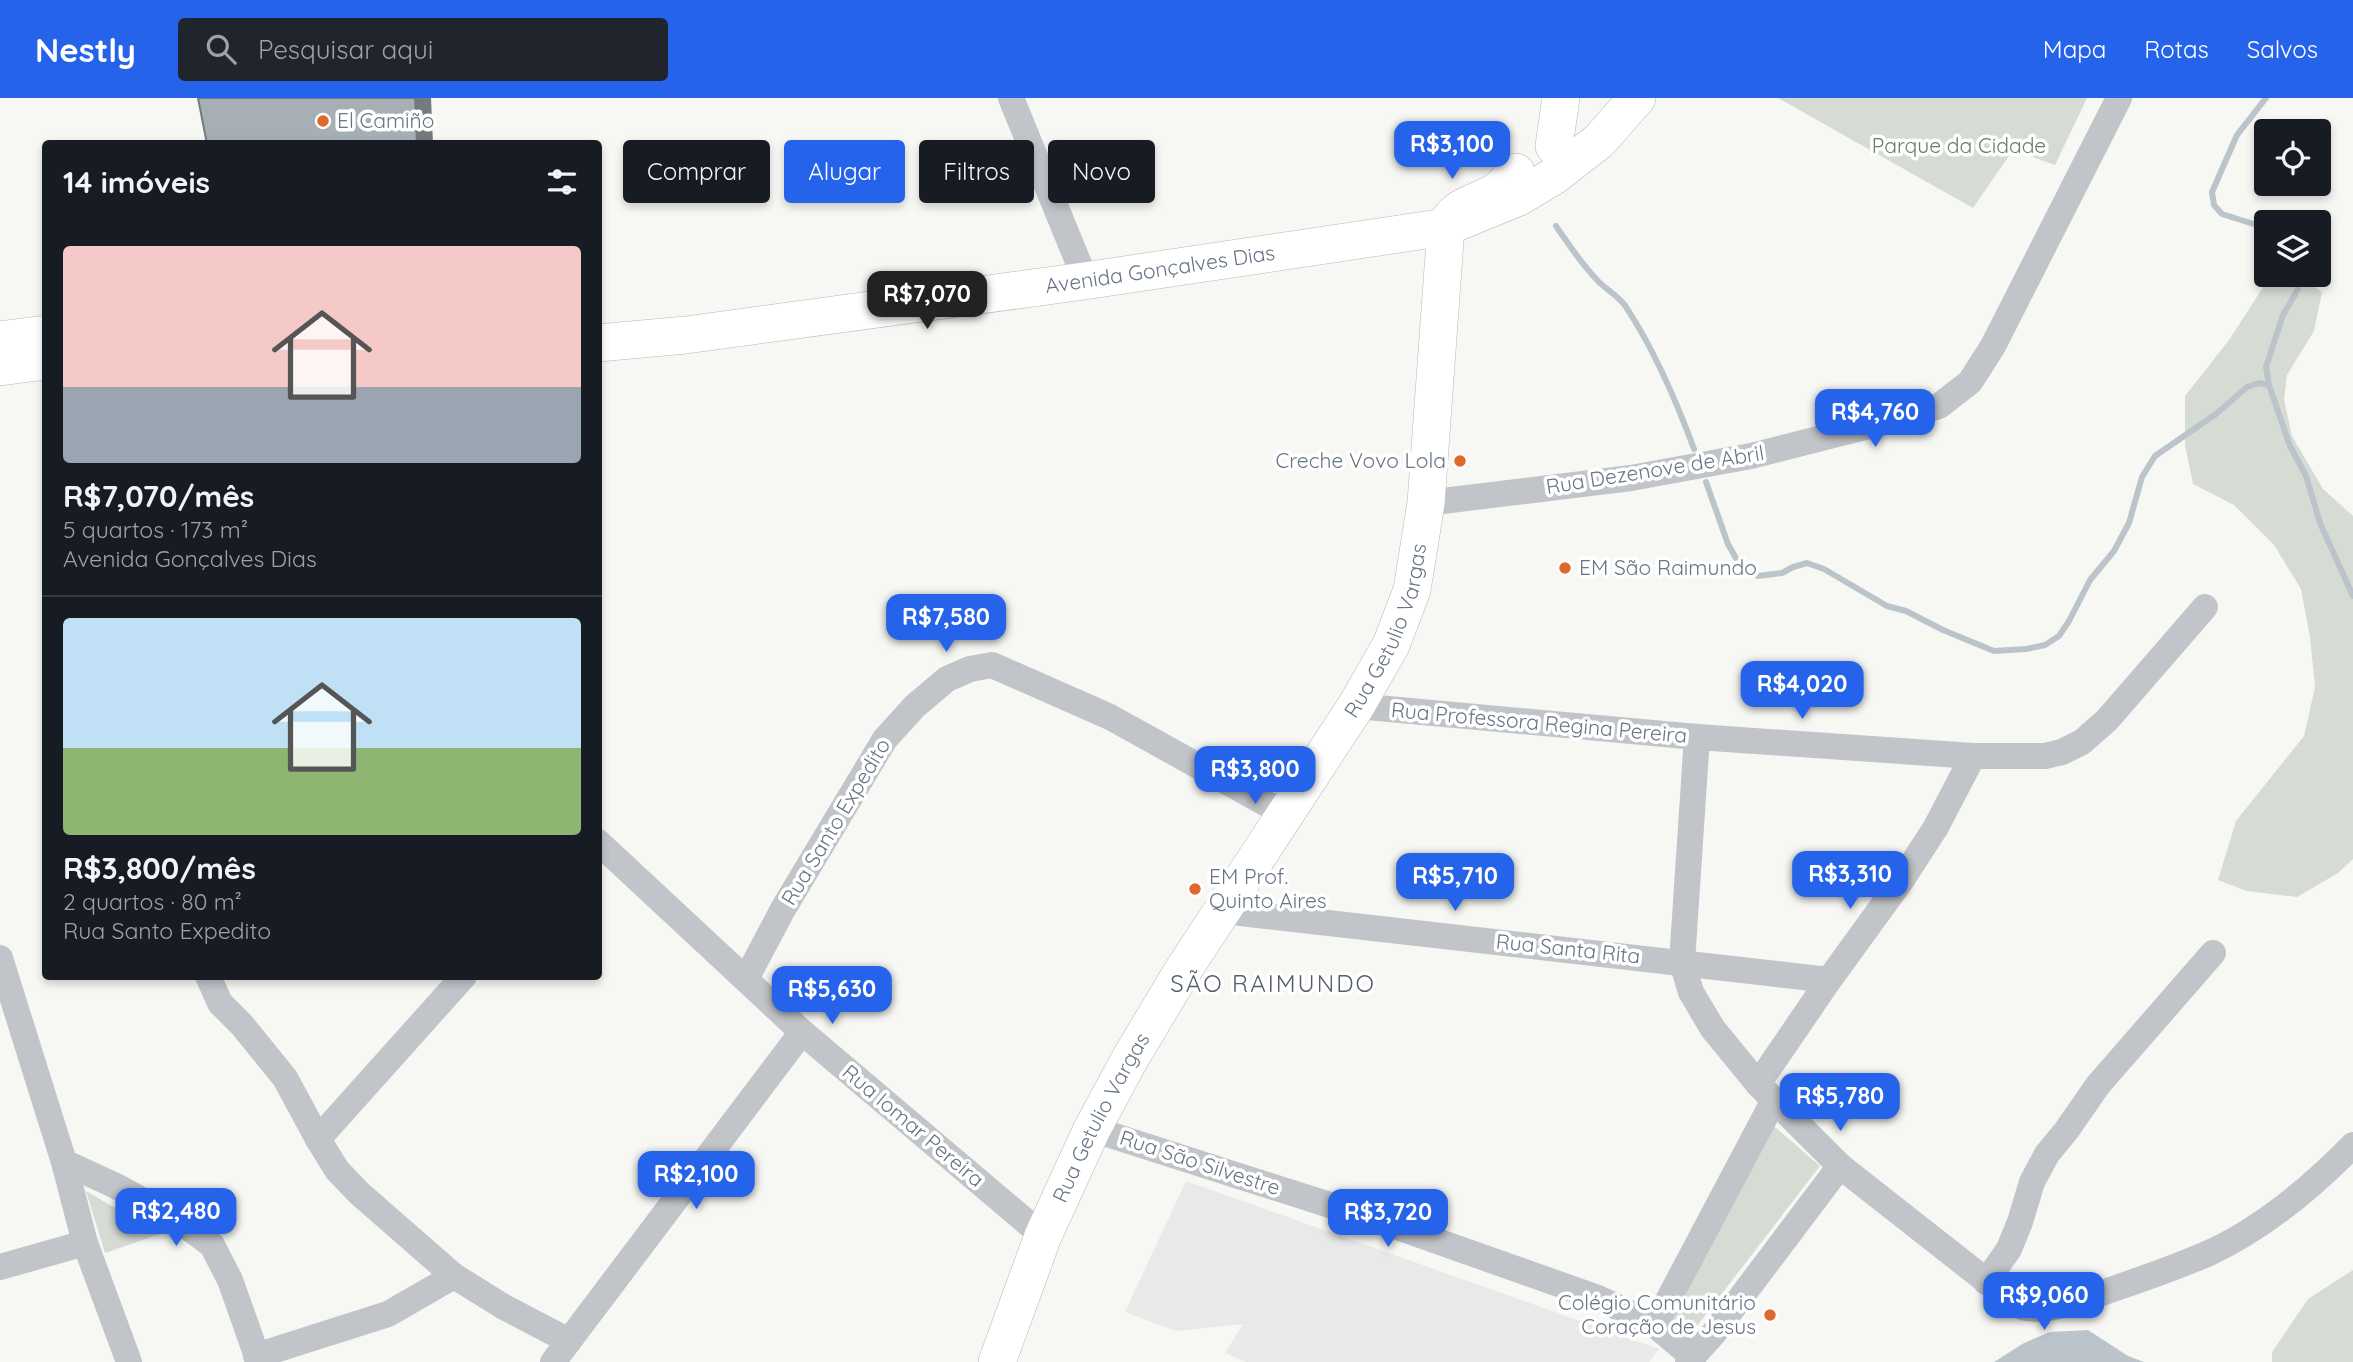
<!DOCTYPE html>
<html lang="pt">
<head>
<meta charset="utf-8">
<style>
  :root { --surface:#171b24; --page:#20242c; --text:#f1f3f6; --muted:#9ea1a6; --line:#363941; --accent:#2563eb }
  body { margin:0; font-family:Quicksand,sans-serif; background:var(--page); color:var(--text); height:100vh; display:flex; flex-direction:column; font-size:26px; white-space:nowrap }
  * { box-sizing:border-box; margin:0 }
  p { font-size:23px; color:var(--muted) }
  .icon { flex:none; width:38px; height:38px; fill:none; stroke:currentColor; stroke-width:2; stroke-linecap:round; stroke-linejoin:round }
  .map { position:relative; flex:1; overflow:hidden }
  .sheet { position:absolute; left:42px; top:42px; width:560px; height:840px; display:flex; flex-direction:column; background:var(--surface); border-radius:7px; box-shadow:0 4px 10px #0003 }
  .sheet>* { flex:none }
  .top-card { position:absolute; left:623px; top:42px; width:665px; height:63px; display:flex; gap:14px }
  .fabs { position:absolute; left:2254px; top:21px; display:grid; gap:14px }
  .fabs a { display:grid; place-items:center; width:77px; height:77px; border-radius:7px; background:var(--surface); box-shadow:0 4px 10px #0003; font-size:35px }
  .price { position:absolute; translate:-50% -60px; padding:0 16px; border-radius:14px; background:var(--accent); color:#fff; font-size:23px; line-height:46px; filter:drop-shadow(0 2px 4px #0008) }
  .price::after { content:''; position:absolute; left:50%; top:42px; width:21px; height:16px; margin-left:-10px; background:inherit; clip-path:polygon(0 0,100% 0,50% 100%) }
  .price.active { background:#222; color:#fff }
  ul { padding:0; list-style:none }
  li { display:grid; align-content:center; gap:14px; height:371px; padding:0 21px }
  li+li { border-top:2px solid var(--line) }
  li span { display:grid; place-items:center; height:217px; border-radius:7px; color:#555 }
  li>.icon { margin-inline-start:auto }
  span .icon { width:126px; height:126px; fill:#fffc; stroke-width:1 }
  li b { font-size:30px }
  h2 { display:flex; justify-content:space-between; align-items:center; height:84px; padding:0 21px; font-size:30px }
  .tag { padding:0 24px; border-radius:7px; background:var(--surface); box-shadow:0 4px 10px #0003; font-size:24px; line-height:63px }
  .tag.active { background:var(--accent); color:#fff }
  header { display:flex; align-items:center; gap:42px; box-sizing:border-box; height:98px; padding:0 35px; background:var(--accent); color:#fff }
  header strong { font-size:33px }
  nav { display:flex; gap:38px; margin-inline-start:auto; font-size:24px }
  .search { width:490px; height:63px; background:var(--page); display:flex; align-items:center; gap:18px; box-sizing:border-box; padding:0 24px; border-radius:7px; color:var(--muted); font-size:26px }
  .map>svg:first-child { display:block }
  .built { fill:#e8e9e8 }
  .green { fill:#d6dcd4 }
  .water { fill:#bbc4ca }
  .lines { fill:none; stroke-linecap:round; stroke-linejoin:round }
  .stream { stroke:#bbc4ca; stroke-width:6 }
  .secondary-casing { stroke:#b3b8bd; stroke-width:38 }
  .street { stroke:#c1c4c8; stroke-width:26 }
  .secondary { stroke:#fff; stroke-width:37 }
  .shaded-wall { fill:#757a7f }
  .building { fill:#a7afb6; stroke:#757a7f; stroke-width:2 }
  .poi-dot { fill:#df682d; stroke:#fff; stroke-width:2.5 }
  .labels { text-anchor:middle; stroke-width:7; stroke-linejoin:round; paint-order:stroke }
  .poi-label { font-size:21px; fill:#677585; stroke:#fff; text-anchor:start }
  .park-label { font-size:21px; fill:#687c66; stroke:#fff }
  .street-label { font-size:21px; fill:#677585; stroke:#fff }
  .quarter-label { font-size:24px; letter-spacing:2px; fill:#555e6a; stroke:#fff }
</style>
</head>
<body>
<header>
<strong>Nestly</strong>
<div class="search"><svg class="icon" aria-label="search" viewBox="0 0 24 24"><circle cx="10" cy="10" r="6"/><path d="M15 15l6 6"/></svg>Pesquisar aqui</div>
<nav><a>Mapa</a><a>Rotas</a><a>Salvos</a></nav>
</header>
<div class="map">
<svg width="2353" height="1264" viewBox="0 0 2353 1264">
  <rect width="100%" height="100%" fill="#f7f7f4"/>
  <path class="built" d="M 1186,1083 L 1659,1251 L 1649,1264 L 1246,1264 L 1225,1255 L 1243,1226 L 1176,1233 L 1125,1214 Z"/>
  <g class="green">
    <path d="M 1778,0 L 2087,0 L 2055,67 L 2013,52 L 1973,110 Z"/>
    <path d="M 2271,177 L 2297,177 L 2322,194 L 2314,233 L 2287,277 L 2284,301 L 2292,338 L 2323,391 L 2353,418 L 2353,761 L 2338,775 L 2297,799 L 2247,793 L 2218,782 L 2236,723 L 2304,638 L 2315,589 L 2310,539 L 2301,491 L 2274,447 L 2234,407 L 2193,386 L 2185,347 L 2185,298 L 2229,242 Z"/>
    <path d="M 1774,1028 L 1820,1068 L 1690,1237 L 1670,1223 Z"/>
    <path d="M 86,1093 L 160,1136 L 105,1155 Z"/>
    <path d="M 2353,1172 L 2353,1264 L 2272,1264 L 2272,1254 L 2308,1201 Z"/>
  </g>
  <path class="water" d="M 2088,1232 L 2128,1258 L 2144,1264 L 1994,1264 L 2024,1245 L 2050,1234 Z"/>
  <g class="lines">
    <g class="stream">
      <path d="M 2266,0 L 2237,37 L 2212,94 L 2214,107 L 2222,116 L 2266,130"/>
      <path d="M 1556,128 C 1569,147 1582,167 1599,184 C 1608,193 1619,198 1626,209 C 1655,253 1676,302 1694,351"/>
      <path d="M 2297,177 L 2298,191 L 2283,217 L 2266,269 L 2269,287 L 2290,348 L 2306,378 L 2320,425 L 2353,498"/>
      <path d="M 1706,384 L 1728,446 L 1737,462 L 1748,475 L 1758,478 L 1782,475 L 1793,469 L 1807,465 L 1824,471 L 1887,508 L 1906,513 L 1943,532 L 1994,553 L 2026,551 L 2045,547 L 2059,538 L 2069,523 L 2090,482 L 2114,453 L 2129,425 L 2142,379 L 2155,358 L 2216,316 L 2247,289 L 2259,285 L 2269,287"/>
    </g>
    <g class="secondary-casing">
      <g id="secondary">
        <path d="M 1554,48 L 1561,0"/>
        <path d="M 0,242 L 46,236"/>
        <path id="s1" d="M 598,245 L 686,237 L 1084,183 L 1446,129 L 1519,99 L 1554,78 L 1599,43 L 1637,0"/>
        <path d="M 0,269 L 46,263"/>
        <path id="s2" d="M 997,1264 L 1043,1138 L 1092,1031 L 1131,959 L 1180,877 L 1356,608 L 1391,547 L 1412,492 L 1426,405 L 1446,129 C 1453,107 1477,105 1495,94 C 1504,88 1510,81 1516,74"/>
      </g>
    </g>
    <g class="street">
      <path d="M 1011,0 L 1079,166 L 1084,183"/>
      <path d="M 1426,405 L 1631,380 L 1751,358 L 1881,325 L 1939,308 L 1970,284 L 1993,248 L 2119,0"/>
      <path d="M 1356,608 L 1697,639 L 1973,658 L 2045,658 L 2062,654 L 2082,644 L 2107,622 L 2205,509"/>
      <path d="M 1697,639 L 1682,864 L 1691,894 L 1701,911 L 1713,931 L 1758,986 L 1840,1068 L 2017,1207 C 2038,1218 2078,1203 2099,1196 C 2136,1183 2173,1171 2209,1155 C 2263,1130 2312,1089 2353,1047"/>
      <path d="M 598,744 L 802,934 L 1043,1138"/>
      <path d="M 1223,813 L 1829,882"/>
      <path d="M 0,860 L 64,1064 L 85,1145 L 129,1264"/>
      <path d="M 208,878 L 220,905 L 242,927 L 285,980 L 318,1041 L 337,1072 L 359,1095 L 454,1178 L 504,1209 L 569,1243"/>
      <path d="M 746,881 L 783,811 L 885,641 L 915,608 L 947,581 L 970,571 L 992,567 L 1110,619 L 1285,716"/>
      <path d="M 1758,986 L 1829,882 L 1903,780 L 1936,729 L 1973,658"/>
      <path d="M 1092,1031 L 1386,1125 L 1598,1200 L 1655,1227 L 1693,1259"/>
      <path d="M 318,1041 L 464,878"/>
      <path d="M 64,1064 L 116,1088 L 178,1122 L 212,1147 L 230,1182 L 259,1264"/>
      <path d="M 0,1169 L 85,1145"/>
      <path d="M 1986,1184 L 2009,1151 L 2020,1124 L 2032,1084 L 2047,1056 L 2066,1033 L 2098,987 L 2213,855"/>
      <path d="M 1655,1227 L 1774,1002"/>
      <path d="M 256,1258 L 388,1216 L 454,1178"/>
      <path d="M 553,1264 L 802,934"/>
      <path d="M 1688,1264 L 1714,1235 L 1840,1068"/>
    </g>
    <use href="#secondary" class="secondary"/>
  </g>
  <path class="shaded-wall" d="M 415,0 L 431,0 L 433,46 L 417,46 Z"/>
  <path class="building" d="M 198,0 L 415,0 L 417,46 L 207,46 Z"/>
  <g class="poi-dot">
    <circle cx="323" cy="23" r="7"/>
    <circle cx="1460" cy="363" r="7"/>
    <circle cx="1565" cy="470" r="7"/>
    <circle cx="1195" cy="791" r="7"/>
    <circle cx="1770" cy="1217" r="7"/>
  </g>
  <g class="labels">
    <g class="poi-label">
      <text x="337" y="30">El Camiño</text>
      <text x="1446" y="370" text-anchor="end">Creche Vovo Lola</text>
      <text x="1579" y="477">EM São Raimundo</text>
      <text x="1209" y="786">EM Prof.<tspan x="1209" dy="24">Quinto Aires</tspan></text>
      <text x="1756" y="1212" text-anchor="end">Colégio Comunitário<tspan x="1756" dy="24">Coração de Jesus</tspan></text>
    </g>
    <g class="park-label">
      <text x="1959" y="55">Parque da Cidade</text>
    </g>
    <g class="street-label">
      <text dy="7" stroke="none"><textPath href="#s1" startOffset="567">Avenida Gonçalves Dias</textPath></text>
      <text transform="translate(1655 372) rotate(-9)" y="7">Rua Dezenove de Abril</text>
      <text dy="7" stroke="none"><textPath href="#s2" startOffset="833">Rua Getulio Vargas</textPath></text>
      <text transform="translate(1539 625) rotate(5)" y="7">Rua Professora Regina Pereira</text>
      <text transform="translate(836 724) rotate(-59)" y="7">Rua Santo Expedito</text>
      <text transform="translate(1568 851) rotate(6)" y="7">Rua Santa Rita</text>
      <text dy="7" stroke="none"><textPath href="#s2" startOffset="266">Rua Getulio Vargas</textPath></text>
      <text transform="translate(913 1028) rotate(40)" y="7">Rua Iomar Pereira</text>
      <text transform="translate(1200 1065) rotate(18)" y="7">Rua São Silvestre</text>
    </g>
    <g class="quarter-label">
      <text x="1273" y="894">SÃO RAIMUNDO</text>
    </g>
  </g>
</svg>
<div class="fabs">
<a><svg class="icon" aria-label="locate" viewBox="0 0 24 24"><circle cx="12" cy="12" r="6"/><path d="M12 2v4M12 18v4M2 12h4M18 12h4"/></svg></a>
<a><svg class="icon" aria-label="layers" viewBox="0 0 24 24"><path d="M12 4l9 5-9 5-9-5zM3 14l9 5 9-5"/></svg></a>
</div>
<b class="price" style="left:1452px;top:83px">R$3,100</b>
<b class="price active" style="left:927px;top:233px">R$7,070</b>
<b class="price" style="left:1875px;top:351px">R$4,760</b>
<b class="price" style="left:946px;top:556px">R$7,580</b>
<b class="price" style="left:1802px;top:623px">R$4,020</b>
<b class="price" style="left:1255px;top:708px">R$3,800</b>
<b class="price" style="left:1850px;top:813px">R$3,310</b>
<b class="price" style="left:1455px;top:815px">R$5,710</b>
<b class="price" style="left:832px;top:928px">R$5,630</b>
<b class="price" style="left:1840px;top:1035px">R$5,780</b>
<b class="price" style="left:696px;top:1113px">R$2,100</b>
<b class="price" style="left:176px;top:1150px">R$2,480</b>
<b class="price" style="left:1388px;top:1151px">R$3,720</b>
<b class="price" style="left:2044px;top:1234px">R$9,060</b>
<div class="top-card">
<a class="tag">Comprar</a>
<a class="tag active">Alugar</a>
<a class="tag">Filtros</a>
<a class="tag">Novo</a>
</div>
<section class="sheet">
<h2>14 imóveis<svg class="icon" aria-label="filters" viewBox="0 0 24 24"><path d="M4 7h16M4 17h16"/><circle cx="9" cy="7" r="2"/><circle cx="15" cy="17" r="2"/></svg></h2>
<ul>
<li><span style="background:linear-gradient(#f6c9c9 65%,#9aa5b1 0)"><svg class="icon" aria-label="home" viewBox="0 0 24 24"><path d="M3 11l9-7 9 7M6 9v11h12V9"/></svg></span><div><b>R$7,070/mês</b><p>5 quartos · 173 m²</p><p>Avenida Gonçalves Dias</p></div></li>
<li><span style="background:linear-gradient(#bfe0f5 60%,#8fb573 0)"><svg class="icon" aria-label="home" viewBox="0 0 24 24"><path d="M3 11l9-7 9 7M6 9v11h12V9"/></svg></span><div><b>R$3,800/mês</b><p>2 quartos · 80 m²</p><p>Rua Santo Expedito</p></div></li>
</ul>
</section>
</div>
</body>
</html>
